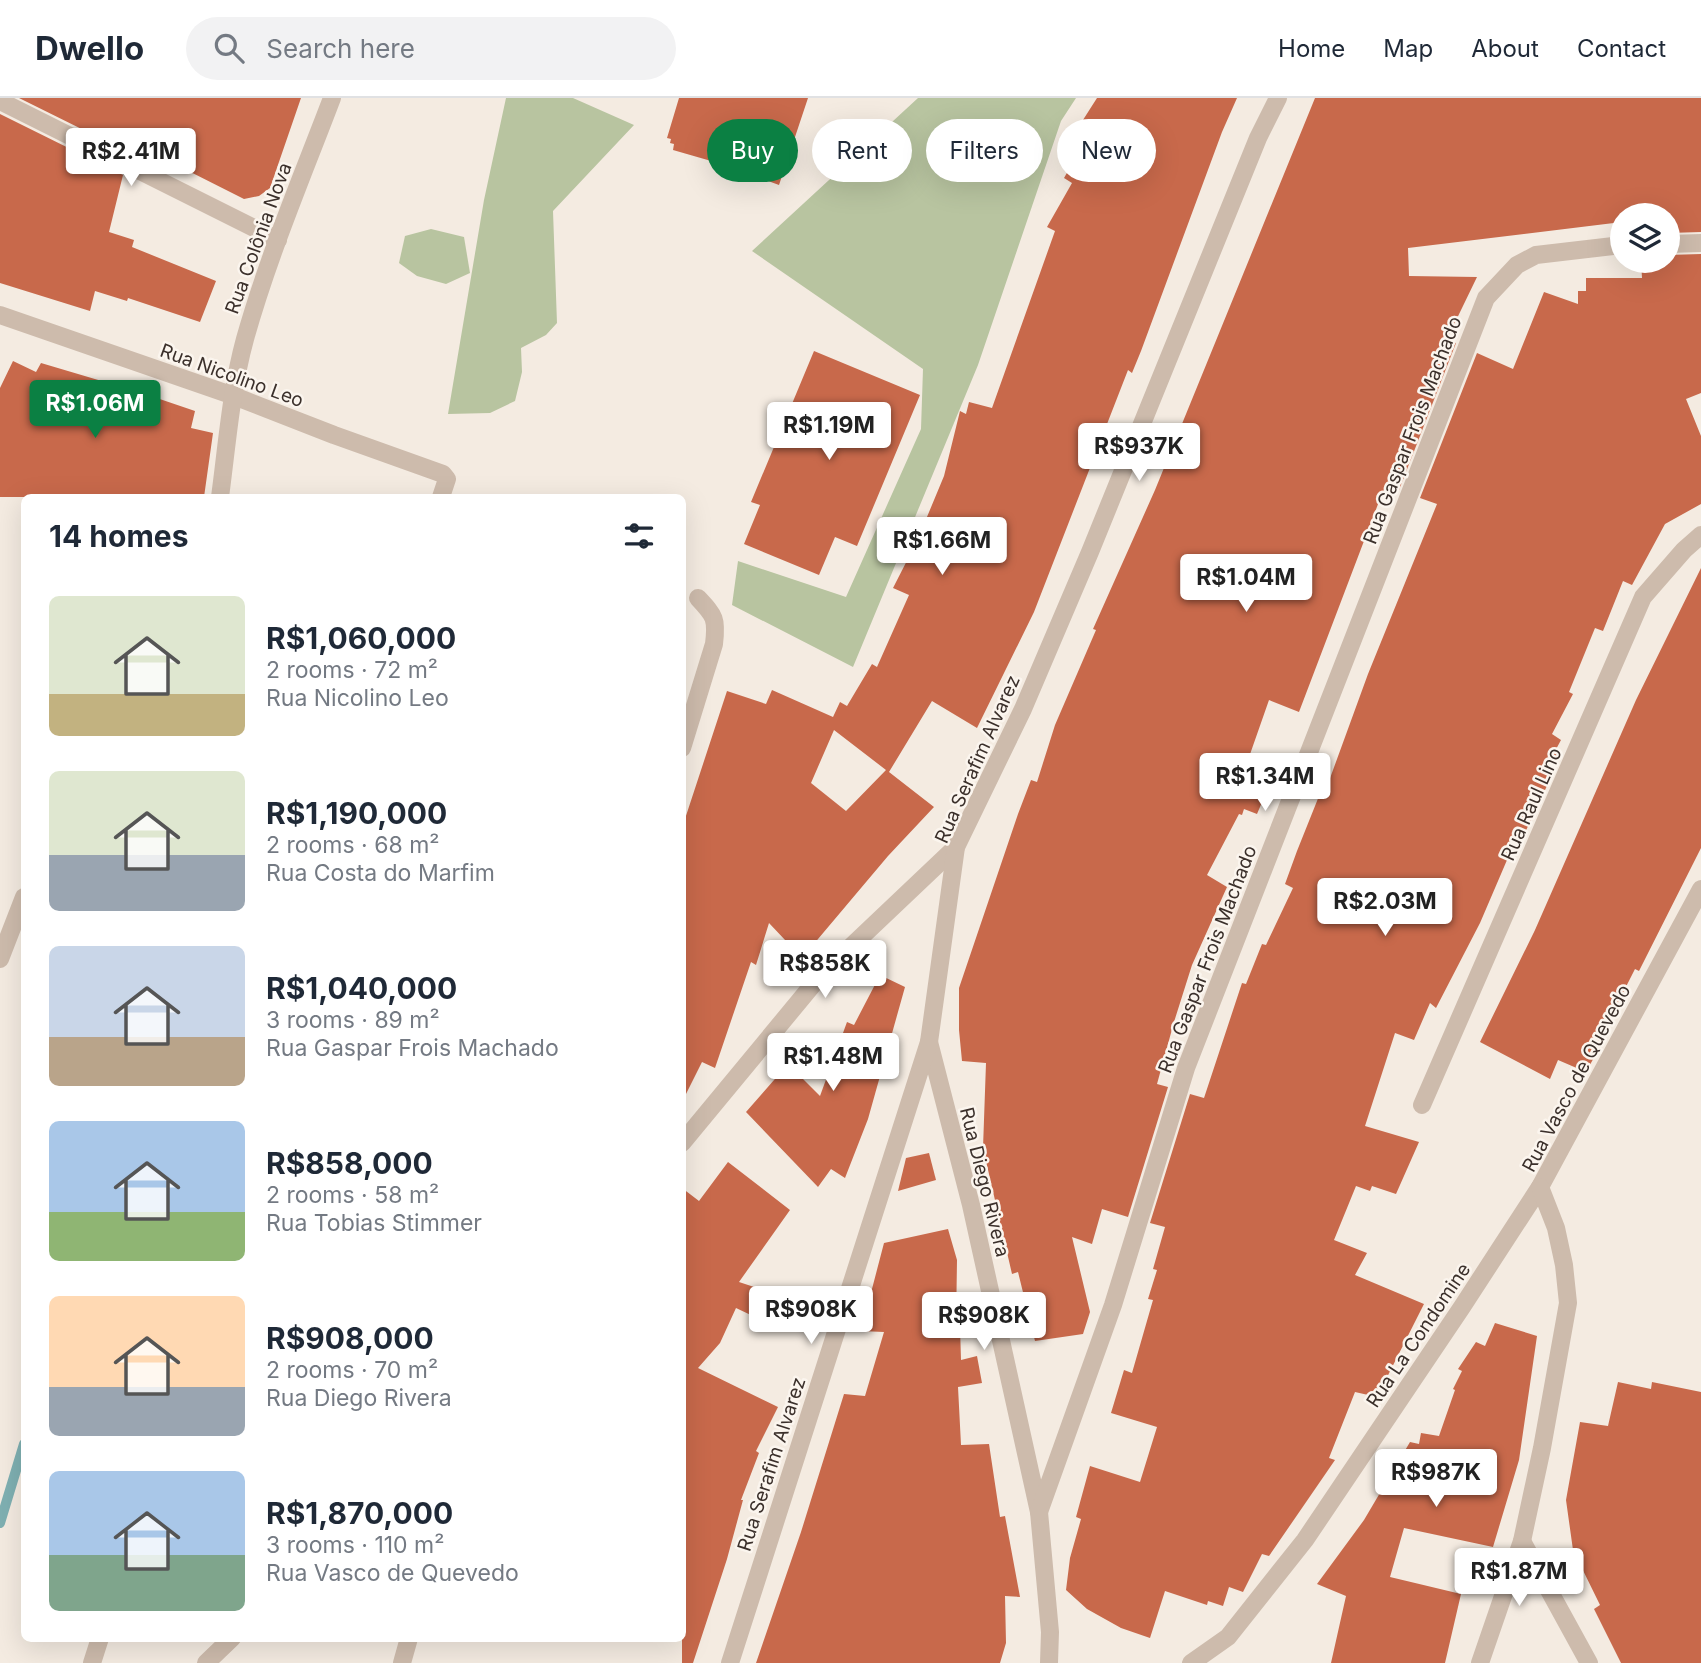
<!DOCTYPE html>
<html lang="en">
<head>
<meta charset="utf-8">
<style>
  :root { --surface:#fff; --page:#f2f2f3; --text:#1f2937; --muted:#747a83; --line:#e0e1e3; --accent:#0b8043 }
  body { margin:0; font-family:Inter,sans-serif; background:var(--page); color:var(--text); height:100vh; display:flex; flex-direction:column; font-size:26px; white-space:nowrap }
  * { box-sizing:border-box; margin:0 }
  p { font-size:23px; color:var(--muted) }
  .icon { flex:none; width:38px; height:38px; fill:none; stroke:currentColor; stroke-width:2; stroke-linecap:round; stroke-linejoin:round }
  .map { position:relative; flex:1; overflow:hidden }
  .panel { position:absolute; left:21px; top:396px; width:665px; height:1148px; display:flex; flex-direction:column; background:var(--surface); border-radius:10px; box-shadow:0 7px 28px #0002 }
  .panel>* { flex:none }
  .hud { position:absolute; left:707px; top:21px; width:665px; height:63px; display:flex; gap:14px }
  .fabs { position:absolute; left:1610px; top:105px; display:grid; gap:14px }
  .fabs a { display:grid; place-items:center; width:70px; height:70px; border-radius:50%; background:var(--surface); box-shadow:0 7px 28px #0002; font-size:35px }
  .price { position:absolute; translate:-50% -60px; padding:0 16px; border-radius:7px; background:#fff; color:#222; font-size:23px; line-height:46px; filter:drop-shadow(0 2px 4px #0008) }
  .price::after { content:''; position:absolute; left:50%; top:42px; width:21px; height:16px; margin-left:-10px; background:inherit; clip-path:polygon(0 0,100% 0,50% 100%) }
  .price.selected { background:var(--accent); color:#fff }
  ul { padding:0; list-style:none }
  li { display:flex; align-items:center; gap:21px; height:175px; padding:0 28px }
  li span { display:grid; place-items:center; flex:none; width:196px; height:140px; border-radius:10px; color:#555 }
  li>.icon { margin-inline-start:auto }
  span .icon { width:84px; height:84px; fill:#fffc; stroke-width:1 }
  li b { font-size:30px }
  h2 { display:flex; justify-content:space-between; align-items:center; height:84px; padding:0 28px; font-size:30px }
  .chip { padding:0 24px; border-radius:32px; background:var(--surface); box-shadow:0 7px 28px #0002; font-size:24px; line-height:63px }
  .chip.selected { background:var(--accent); color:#fff }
  header { display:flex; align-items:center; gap:42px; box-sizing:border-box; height:98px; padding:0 35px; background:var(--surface); border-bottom:2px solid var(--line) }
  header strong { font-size:33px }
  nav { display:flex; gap:38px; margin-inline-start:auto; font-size:24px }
  .search { width:490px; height:63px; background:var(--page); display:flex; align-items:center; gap:18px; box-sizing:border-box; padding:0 24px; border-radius:38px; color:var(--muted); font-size:26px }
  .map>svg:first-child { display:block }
  .green { fill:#b8c4a0 }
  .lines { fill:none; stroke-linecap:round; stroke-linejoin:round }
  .stream { stroke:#7fb0b2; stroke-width:10 }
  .building { fill:#c8694b; fill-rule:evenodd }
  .minor { stroke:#cdbbac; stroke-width:18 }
  .labels { text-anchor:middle; stroke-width:5; stroke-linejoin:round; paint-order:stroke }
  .street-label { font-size:19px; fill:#3b302b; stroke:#fbf5ee }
</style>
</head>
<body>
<header>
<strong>Dwello</strong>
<div class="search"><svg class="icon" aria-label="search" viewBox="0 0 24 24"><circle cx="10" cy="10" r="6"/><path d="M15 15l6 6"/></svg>Search here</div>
<nav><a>Home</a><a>Map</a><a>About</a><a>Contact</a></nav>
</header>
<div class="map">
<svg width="1701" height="1565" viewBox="0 0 1701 1565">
  <rect width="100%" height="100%" fill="#f4ebe1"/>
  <g class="green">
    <path d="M 506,0 L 573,0 L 634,27 L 553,113 L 557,225 L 546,237 L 521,250 L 522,274 L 515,303 L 490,315 L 448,316 L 484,102 Z"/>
    <path d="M 918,0 L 1076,0 L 1061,23 L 978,267 L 853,569 L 732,507 L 738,463 L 846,499 L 921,331 L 923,271 L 752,153 Z"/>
    <path d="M 431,131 L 464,139 L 470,175 L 446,186 L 417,178 L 399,165 L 405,138 Z"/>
  </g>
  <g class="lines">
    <path class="stream" d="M 0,1425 L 24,1346"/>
  </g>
  <g class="building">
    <path d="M 19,0 L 301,0 L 270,90 L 259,98 L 244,101 L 131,44 L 128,54 Z"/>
    <path d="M 679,0 L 808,0 L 779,87 L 725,67 L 673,52 L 674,46 L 670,45 L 671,41 L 667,40 Z"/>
    <path d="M 1097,0 L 1237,0 L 1222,34 L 1141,253 L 1132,275 L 1128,272 L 1034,514 L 977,630 L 932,603 L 889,674 L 934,709 L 888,758 L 802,860 L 769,825 L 756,867 L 751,864 L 715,970 L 702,964 L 682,1004 L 682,730 L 727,593 L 766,606 L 772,592 L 833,619 L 840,604 L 847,608 L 872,566 L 877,569 L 909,497 L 893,490 L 917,443 L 944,378 L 960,313 L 966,316 L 969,304 L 992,310 L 1055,133 L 1047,129 L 1072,85 L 1064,80 L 1085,43 L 1074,36 ZM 834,632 L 886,672 L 846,713 L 811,685 Z"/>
    <path d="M 1315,0 L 1701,0 L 1701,134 L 1668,135 L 1668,117 L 1622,117 L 1622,124 L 1408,150 L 1409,178 L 1477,179 L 1447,241 L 1456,245 L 1399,392 L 1388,388 L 1386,394 L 1383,393 L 1299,614 L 1269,602 L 1248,662 L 1271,671 L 1271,683 L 1257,716 L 1244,711 L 1242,717 L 1239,716 L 1207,777 L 1227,789 L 1192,867 L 1174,924 L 1157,986 L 1168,989 L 1128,1119 L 1102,1111 L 1092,1146 L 1072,1139 L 1090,1214 L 1083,1236 L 1035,1243 L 1018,1174 L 1012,1176 L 983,1050 L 986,965 L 962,963 L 959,932 L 959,890 L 1018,716 L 1031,682 L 1037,684 L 1055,627 L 1096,532 L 1093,531 L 1155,392 Z"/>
    <path d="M 0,16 L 123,77 L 109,134 L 134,142 L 132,149 L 216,183 L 200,224 L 128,200 L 127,203 L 95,193 L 90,213 L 0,185 Z"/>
    <path d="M 1701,156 L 1701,295 L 1686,301 L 1701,338 L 1701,406 L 1665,426 L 1632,487 L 1623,483 L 1603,533 L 1595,530 L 1569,594 L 1573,596 L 1552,636 L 1561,642 L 1554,655 L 1561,658 L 1521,743 L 1516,741 L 1480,825 L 1436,910 L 1430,905 L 1414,942 L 1395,935 L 1365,1028 L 1419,1044 L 1396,1096 L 1372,1088 L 1370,1093 L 1356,1088 L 1334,1142 L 1367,1155 L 1355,1177 L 1424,1206 L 1377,1299 L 1355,1294 L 1329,1360 L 1335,1362 L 1269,1458 L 1262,1456 L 1243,1494 L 1229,1489 L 1223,1508 L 1208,1503 L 1207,1507 L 1165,1493 L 1150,1540 L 1121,1530 L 1087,1511 L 1066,1492 L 1070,1460 L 1081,1421 L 1076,1419 L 1090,1368 L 1140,1384 L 1157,1329 L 1111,1315 L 1124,1272 L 1132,1275 L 1153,1202 L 1148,1201 L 1157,1172 L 1153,1171 L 1165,1129 L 1150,1125 L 1190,996 L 1204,1000 L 1242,885 L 1246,886 L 1262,846 L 1266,847 L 1293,790 L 1285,786 L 1297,753 L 1321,693 L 1325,694 L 1368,576 L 1437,406 L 1420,400 L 1477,255 L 1513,271 L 1544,194 L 1578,206 L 1578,193 L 1586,193 L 1586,180 L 1642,180 L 1641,163 L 1668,163 L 1668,157 Z"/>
    <path d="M 814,253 L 920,297 L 857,448 L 835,439 L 819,477 L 744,446 L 760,407 L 751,404 Z"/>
    <path d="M 13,263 L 36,274 L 41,265 L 142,295 L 195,313 L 191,330 L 213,335 L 204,399 L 0,399 L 0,290 Z"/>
    <path d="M 1701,470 L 1701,750 L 1639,873 L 1635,871 L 1603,934 L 1607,936 L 1586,974 L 1558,962 L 1550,981 L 1480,944 L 1535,832 L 1636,602 Z"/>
    <path d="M 880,877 L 905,889 L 868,1021 L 845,1080 L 831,1071 L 818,1089 L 746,1014 L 788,966 L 820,998 L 847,924 L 854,927 Z"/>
    <path d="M 929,1055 L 936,1082 L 898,1093 L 906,1060 Z"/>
    <path d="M 728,1064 L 790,1112 L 739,1184 L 787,1200 L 774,1228 L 736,1210 L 720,1245 L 698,1270 L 778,1309 L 756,1353 L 759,1355 L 741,1402 L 743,1402 L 727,1461 L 693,1565 L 682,1565 L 682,1090 L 699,1103 Z"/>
    <path d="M 948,1131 L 957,1162 L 956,1229 L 960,1229 L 961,1262 L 977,1258 L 982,1285 L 958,1289 L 961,1347 L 989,1346 L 1000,1419 L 1005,1418 L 1020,1499 L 1005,1498 L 1006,1545 L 1000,1565 L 756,1565 L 801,1434 L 844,1296 L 865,1298 L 884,1234 L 861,1233 L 884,1145 Z"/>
    <path d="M 1495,1225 L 1537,1238 L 1519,1362 L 1493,1449 L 1404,1430 L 1390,1479 L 1461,1496 L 1445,1565 L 1331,1565 L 1346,1498 L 1317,1486 L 1364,1422 L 1410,1344 L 1419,1346 L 1421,1335 L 1439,1338 L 1455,1292 L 1453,1291 L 1462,1273 L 1458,1271 L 1476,1244 L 1485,1248 Z"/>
    <path d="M 1618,1284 L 1651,1291 L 1652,1284 L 1701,1294 L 1701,1565 L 1621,1565 L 1594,1511 L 1600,1507 L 1573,1452 L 1566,1402 L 1580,1324 L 1608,1328 Z"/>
  </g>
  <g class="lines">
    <g class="minor">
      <path d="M 0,3 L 278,142"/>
      <path d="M 1668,146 L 1701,145"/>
      <path d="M 0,217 L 234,298 L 334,337 L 443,376 L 447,381 L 441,399"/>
      <path d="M 220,399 C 227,347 231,292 245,241 C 268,159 302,79 332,0"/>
      <path d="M 682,650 L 714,546 C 717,521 715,518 698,500"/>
      <path d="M 0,861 L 24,799"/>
      <path d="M 929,944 L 971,1107 L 1039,1414 L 1050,1534 L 1049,1565"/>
      <path d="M 1422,1007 L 1643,499 L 1684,452 L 1701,437"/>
      <path d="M 682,1045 L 820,878 L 956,749"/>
      <path d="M 1039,1414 L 1113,1207 L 1186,970 L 1486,200 L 1517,167 L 1536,157 L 1622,147"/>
      <path d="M 1522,1443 L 1589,1565"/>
      <path d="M 92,1565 L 100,1540"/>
      <path d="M 206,1565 L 232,1540"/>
      <path d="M 402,1565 L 409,1540"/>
      <path d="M 730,1565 L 929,944 L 956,749 L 1023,611 L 1090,454 L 1258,40 L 1278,0"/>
      <path d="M 1191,1565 L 1228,1539 L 1305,1442 L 1462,1209 L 1540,1089 L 1701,791"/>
      <path d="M 1480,1565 L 1522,1443 L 1542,1350 L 1568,1205 L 1564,1167 L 1556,1130 L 1540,1089"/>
    </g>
  </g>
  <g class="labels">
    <g class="street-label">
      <text transform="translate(258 140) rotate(-70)" y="7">Rua Colônia Nova</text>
      <text transform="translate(232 277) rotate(20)" y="7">Rua Nicolino Leo</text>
      <text transform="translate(1412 332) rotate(-69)" y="7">Rua Gaspar Frois Machado</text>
      <text transform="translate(977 661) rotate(-66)" y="7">Rua Serafim Alvarez</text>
      <text transform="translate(1531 706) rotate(-66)" y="7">Rua Raul Lino</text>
      <text transform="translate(1207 861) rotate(-69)" y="7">Rua Gaspar Frois Machado</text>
      <text transform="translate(1576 980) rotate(-62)" y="7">Rua Vasco de Quevedo</text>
      <text transform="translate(985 1084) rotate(76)" y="7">Rua Diego Rivera</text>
      <text transform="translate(1418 1237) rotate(-56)" y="7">Rua La Condomine</text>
      <text transform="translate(771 1366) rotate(-72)" y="7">Rua Serafim Alvarez</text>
    </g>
  </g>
</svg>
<div class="fabs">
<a><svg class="icon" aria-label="layers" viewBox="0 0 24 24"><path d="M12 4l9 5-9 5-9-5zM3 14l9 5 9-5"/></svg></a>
</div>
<b class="price" style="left:131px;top:90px">R$2.41M</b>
<b class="price selected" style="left:95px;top:342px">R$1.06M</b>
<b class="price" style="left:829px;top:364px">R$1.19M</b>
<b class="price" style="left:1139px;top:385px">R$937K</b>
<b class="price" style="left:942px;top:479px">R$1.66M</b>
<b class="price" style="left:1246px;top:516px">R$1.04M</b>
<b class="price" style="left:1265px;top:715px">R$1.34M</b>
<b class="price" style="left:1385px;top:840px">R$2.03M</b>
<b class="price" style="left:825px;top:902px">R$858K</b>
<b class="price" style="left:833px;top:995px">R$1.48M</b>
<b class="price" style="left:811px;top:1248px">R$908K</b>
<b class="price" style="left:984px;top:1254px">R$908K</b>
<b class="price" style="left:1436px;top:1411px">R$987K</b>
<b class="price" style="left:1519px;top:1510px">R$1.87M</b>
<div class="hud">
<a class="chip selected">Buy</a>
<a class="chip">Rent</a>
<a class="chip">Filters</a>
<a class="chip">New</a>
</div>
<section class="panel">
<h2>14 homes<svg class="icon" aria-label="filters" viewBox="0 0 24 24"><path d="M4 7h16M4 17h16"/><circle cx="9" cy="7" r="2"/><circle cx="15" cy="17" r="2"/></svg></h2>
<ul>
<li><span style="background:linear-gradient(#dfe7d0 70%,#c2b280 0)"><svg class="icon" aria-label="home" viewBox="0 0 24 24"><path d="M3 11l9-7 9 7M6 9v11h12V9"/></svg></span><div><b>R$1,060,000</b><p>2 rooms · 72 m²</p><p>Rua Nicolino Leo</p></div></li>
<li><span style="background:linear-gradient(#dfe7d0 60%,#9aa5b1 0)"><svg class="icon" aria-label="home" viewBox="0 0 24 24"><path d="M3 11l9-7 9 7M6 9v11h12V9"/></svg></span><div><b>R$1,190,000</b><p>2 rooms · 68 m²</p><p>Rua Costa do Marfim</p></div></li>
<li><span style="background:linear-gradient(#c9d6e8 65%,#b9a48a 0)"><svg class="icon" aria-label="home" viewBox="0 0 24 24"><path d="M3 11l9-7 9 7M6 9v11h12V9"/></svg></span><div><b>R$1,040,000</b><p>3 rooms · 89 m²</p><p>Rua Gaspar Frois Machado</p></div></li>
<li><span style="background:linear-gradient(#a9c7e8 65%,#8fb573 0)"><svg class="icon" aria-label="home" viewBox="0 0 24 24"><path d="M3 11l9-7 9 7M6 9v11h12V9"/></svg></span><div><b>R$858,000</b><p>2 rooms · 58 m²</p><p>Rua Tobias Stimmer</p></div></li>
<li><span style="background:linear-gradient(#ffd9b3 65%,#9aa5b1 0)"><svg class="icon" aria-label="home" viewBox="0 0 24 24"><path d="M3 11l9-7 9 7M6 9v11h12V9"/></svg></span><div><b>R$908,000</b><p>2 rooms · 70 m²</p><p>Rua Diego Rivera</p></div></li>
<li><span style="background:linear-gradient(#a9c7e8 60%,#7fa58c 0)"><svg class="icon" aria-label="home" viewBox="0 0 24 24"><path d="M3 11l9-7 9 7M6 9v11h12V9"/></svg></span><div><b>R$1,870,000</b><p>3 rooms · 110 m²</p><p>Rua Vasco de Quevedo</p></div></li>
</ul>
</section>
</div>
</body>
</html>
